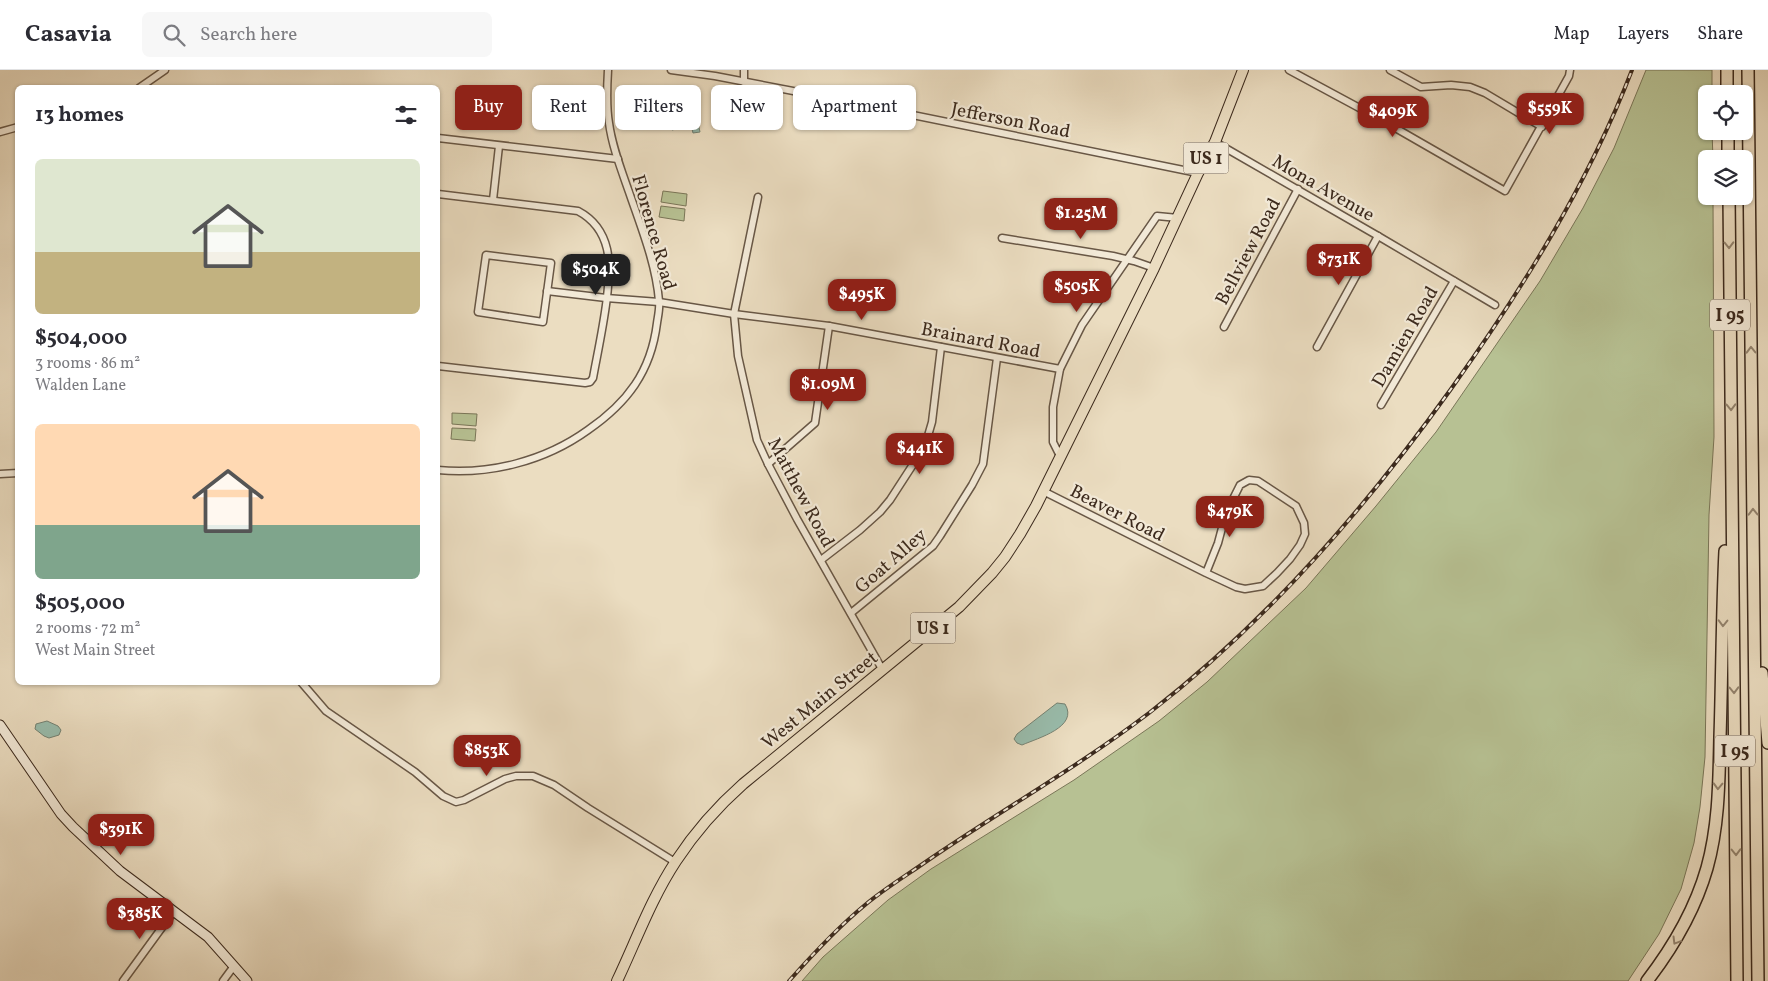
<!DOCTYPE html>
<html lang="en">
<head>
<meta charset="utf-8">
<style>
  :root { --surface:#fff; --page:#f7f7f7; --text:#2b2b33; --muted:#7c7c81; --line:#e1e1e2; --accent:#8f2418 }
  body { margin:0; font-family:Vollkorn,serif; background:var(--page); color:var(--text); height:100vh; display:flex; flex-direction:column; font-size:19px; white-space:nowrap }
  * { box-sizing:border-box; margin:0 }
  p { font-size:16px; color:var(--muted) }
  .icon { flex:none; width:28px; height:28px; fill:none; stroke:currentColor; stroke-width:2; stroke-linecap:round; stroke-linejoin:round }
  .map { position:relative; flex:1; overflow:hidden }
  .side { position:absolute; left:15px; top:15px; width:425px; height:600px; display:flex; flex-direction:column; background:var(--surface); border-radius:8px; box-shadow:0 1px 4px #0004 }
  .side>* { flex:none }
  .hud { position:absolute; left:455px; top:15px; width:475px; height:45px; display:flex; gap:10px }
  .controls { position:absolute; left:1698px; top:15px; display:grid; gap:10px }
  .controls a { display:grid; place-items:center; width:55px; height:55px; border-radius:8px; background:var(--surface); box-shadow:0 1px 4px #0004; font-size:25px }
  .price { position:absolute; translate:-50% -42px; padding:0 11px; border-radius:10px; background:var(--accent); color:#fff; font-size:16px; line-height:32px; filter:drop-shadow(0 1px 2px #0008) }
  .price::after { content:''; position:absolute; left:50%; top:30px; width:15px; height:11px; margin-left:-8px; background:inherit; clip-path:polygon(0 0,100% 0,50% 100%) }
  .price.current { background:#222; color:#fff }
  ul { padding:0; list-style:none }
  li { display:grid; align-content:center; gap:10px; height:265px; padding:0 20px }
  li span { display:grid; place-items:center; height:155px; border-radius:8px; color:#555 }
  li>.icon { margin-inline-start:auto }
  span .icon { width:90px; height:90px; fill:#fffc; stroke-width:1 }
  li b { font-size:21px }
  h2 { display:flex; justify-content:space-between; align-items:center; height:60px; padding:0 20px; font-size:21px }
  .chip { padding:0 18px; border-radius:8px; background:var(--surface); box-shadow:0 1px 4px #0004; font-size:18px; line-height:45px }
  .chip.current { background:var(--accent); color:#fff }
  header { display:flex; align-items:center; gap:30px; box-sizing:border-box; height:70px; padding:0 25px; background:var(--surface); border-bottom:1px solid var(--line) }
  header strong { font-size:24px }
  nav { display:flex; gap:28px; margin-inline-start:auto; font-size:18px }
  .search { width:350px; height:45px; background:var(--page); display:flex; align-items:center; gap:12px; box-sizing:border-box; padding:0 18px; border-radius:8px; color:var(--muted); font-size:19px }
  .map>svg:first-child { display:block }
  .green { fill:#b7c193; stroke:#7a7658 }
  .water { fill:#99bdad; stroke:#748273 }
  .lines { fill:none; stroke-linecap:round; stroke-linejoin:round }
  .street-casing { stroke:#685746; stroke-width:9 }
  .secondary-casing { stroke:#3c2a1d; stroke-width:11 }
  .primary-casing { stroke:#3c2a1d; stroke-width:12 }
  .highway-casing { stroke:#3c2a1d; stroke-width:14 }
  .street { stroke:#f2e9d7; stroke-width:6 }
  .secondary { stroke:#f2e9d7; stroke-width:9 }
  .primary { stroke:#ebddc1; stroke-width:10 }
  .highway { stroke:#ebddc1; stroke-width:11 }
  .rail-casing { stroke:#3c2a1d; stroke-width:4 }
  .rail { stroke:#f2e9d7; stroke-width:2; stroke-dasharray:5.5; stroke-linecap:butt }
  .oneway { stroke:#94846f }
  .labels { text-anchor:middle; stroke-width:4.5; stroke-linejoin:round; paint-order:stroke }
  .shield { fill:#f2e9d7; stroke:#736355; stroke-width:1 }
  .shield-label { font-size:18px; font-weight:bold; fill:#3c2a1d }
  .street-label { font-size:19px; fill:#3c2a1d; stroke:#f2e9d7 }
</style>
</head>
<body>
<header>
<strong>Casavia</strong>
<div class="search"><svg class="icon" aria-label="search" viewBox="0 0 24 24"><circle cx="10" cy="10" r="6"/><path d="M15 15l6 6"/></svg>Search here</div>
<nav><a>Map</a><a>Layers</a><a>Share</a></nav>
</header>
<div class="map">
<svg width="1768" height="911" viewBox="0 0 1768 911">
  <rect width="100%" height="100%" fill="#ebddc1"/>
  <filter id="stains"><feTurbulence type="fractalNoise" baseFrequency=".004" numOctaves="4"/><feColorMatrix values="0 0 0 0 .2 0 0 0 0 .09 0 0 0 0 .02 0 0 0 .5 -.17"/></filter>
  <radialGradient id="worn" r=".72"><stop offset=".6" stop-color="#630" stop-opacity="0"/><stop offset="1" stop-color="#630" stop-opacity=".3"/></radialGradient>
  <g class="green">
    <path d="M 1646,0 L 1712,0 L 1712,24 L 1706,24 L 1706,61 L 1712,61 L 1713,89 L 1706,89 L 1706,126 L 1713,126 L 1714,367 L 1709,445 L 1705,687 L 1700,737 L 1694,773 L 1681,819 L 1659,864 L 1628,911 L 802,911 L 823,887 L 888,830 L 931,799 L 1074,710 L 1159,651 L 1207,612 L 1306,518 L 1376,436 L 1436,362 L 1540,211 L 1583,138 L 1614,78 Z"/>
    <path d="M 663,121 L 687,124 L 686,136 L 661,132 Z"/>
    <path d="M 661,136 L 685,139 L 684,151 L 659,147 Z"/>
    <path d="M 452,343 L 477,344 L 476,356 L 452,354 Z"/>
    <path d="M 452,358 L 476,359 L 475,371 L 451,369 Z"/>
  </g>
  <g class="water">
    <path d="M 695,39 L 700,62 L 693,63 L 691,55 L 672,60 L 668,44 Z"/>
    <path d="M 1057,633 L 1065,634 C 1079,657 1038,668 1022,675 L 1017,673 L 1014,669 L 1017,664 Z"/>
    <path d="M 47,651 L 58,656 L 61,660 L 59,665 L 49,668 L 44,666 L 35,659 L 36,654 Z"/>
  </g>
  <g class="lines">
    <g class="street-casing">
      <g id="street">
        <path d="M 671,0 L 715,6 L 819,26 L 1198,103"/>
        <path d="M 744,0 L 744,12"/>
        <path d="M 1289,0 L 1378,48 L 1505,121 L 1569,6 L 1570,0"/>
        <path d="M 1390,0 L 1421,17 L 1451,15 L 1470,17 L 1485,23 L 1542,57"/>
        <path d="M 139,18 L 165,0"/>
        <path d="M 0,62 L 18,57"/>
        <path d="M 438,68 L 618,89"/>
        <path d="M 1215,72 L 1378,166 L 1495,235"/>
        <path d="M 438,124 L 578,141 C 593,149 603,162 607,179 C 614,211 599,274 593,308 L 590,312 L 585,313 L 438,296"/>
        <path d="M 758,127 L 734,244 L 738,286 L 757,370 L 768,394 L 797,449 L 882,599"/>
        <path d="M 493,130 L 499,76"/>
        <path d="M 1002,168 L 1113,186 L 1134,191 L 1154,198"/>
        <path d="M 486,185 L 551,193 L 543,252 L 478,242 Z"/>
        <path d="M 547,221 L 606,228 L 659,232 L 734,244 L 829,256 L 1060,299"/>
        <path d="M 1224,257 L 1298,119"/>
        <path d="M 1317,277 L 1378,166"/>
        <path d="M 1381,335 L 1454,211"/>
        <path d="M 1060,386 L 1053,372 L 1053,337 L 1060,299 L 1082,255 L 1157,146 L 1178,148"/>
        <path d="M 768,394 L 815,353 L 829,256"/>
        <path d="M 438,400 C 490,405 545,391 588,360 C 627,333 651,302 657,253 C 658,246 660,238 659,231 C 656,194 641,157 629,122 C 621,99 612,76 609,53 C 606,36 607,17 608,0"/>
        <path d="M 0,404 L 18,403"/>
        <path d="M 1043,421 L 1206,503 L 1218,473 L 1226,443 L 1240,415 L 1249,410 L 1258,411 L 1296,436 L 1304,453 L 1305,464 L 1300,475 L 1290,489 L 1277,503 L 1263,516 L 1245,519 L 1236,517 L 1206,503"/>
        <path d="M 821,490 L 860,460 L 880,442 L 890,430 L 925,376 L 932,352 L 941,277"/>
        <path d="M 851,543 L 933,476 L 940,466 L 972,415 L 983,394 L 997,288"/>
        <path d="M 301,612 L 326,641 L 415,702 L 443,726 L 456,732 L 464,730 L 505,709 L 516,706 L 533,706 L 554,715 L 588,738 L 675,792"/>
        <path d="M 123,911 L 174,841"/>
        <path d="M 223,911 L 234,896"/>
      </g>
    </g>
    <g class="secondary-casing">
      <path id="secondary" d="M 0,655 L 61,744 L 73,757 L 120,801 L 208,867 L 247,911"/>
    </g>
    <g class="primary-casing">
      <path id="primary" d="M 617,911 C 636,871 651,829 676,791 C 695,762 717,737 743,714 L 959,537 L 992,503 L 1005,487 L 1020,464 L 1036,436 L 1154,198 L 1198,103 L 1215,72 L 1243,0"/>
    </g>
    <g class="highway-casing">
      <g id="highway">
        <path d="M 1727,0 L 1727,24"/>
        <path d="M 1748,0 L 1758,911"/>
        <path d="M 1728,61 L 1728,89"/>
        <path d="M 1729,126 L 1737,911"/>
        <path d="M 1762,603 L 1768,673"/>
        <path d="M 1647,911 C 1674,876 1695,840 1707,798 C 1719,755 1719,711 1720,667 C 1722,605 1722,543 1725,481"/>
      </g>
    </g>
    <use href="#street" class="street"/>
    <use href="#secondary" class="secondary"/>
    <use href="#primary" class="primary"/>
    <use href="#highway" class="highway"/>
    <g class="rail-casing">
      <path id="rail" d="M 789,911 C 813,884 837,858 865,835 C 884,819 907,805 927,791 C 1000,741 1078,697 1149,643 C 1266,553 1365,439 1451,319 C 1522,220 1588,114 1632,0"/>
    </g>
    <use href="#rail" class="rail"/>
  </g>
  <defs><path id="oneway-chevron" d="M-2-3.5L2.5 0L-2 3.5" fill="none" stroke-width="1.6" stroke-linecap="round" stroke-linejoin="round" transform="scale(1.25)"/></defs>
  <g class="oneway">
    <use href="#oneway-chevron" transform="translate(1729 175) rotate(89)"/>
    <use href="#oneway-chevron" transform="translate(1751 280) rotate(-91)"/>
    <use href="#oneway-chevron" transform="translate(1731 337) rotate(89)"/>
    <use href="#oneway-chevron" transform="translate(1753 442) rotate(-91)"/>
    <use href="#oneway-chevron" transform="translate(1723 553) rotate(91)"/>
    <use href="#oneway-chevron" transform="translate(1734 620) rotate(89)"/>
    <use href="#oneway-chevron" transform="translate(1718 716) rotate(92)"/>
    <use href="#oneway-chevron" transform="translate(1736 782) rotate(89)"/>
    <use href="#oneway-chevron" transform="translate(1676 871) rotate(121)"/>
  </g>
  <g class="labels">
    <g class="shield">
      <rect x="1183.5" y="72.5" width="45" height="31" rx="4"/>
      <rect x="1710" y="229.5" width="40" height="31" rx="4"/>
      <rect x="910.5" y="542.5" width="45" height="31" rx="4"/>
      <rect x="1715" y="665.5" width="40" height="31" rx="4"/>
    </g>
    <g class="shield-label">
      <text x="1206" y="94">US 1</text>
      <text x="1730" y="251">I 95</text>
      <text x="933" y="564">US 1</text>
      <text x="1735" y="687">I 95</text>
    </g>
    <g class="street-label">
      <text transform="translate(1011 49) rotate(11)" y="7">Jefferson Road</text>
      <text transform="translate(1324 117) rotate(30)" y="7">Mona Avenue</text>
      <text transform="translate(655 162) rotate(74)" y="7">Florence Road</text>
      <text transform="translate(1247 181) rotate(-62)" y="7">Bellview Road</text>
      <text transform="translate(1404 266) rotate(-60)" y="7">Damien Road</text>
      <text transform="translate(981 269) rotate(11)" y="7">Brainard Road</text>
      <text transform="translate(802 422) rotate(62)" y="7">Matthew Road</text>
      <text transform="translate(1118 442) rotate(27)" y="7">Beaver Road</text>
      <text transform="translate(890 490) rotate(-41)" y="7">Goat Alley</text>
      <text transform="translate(819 629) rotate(-39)" y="7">West Main Street</text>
    </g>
  </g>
  <rect width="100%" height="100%" filter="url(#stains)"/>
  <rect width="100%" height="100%" fill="url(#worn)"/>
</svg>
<div class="controls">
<a><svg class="icon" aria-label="locate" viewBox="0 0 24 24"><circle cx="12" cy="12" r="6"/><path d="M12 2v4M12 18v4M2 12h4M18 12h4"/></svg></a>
<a><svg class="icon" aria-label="layers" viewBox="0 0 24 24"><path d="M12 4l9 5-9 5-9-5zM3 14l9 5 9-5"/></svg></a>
</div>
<b class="price" style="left:1550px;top:65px">$559K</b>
<b class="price" style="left:1393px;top:68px">$409K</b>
<b class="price" style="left:1081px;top:170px">$1.25M</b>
<b class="price" style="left:1339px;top:216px">$731K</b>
<b class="price current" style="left:596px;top:226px">$504K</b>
<b class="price" style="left:1077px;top:243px">$505K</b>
<b class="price" style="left:862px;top:251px">$495K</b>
<b class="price" style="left:828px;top:341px">$1.09M</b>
<b class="price" style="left:920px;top:405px">$441K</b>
<b class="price" style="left:1230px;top:468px">$479K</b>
<b class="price" style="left:487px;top:707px">$853K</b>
<b class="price" style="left:121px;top:786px">$391K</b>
<b class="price" style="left:140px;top:870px">$385K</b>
<div class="hud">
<a class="chip current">Buy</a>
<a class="chip">Rent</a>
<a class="chip">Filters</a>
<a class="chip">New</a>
<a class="chip">Apartment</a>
</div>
<section class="side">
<h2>13 homes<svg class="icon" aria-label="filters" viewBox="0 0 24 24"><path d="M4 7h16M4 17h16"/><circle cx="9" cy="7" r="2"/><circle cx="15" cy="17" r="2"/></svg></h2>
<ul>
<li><span style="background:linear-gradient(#dfe7d0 60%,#c2b280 0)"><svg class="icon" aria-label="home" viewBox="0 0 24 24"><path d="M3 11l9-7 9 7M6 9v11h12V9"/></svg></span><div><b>$504,000</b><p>3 rooms · 86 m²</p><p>Walden Lane</p></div></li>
<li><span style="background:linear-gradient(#ffd9b3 65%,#7fa58c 0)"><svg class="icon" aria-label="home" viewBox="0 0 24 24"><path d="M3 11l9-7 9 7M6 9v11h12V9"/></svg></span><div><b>$505,000</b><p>2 rooms · 72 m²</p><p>West Main Street</p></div></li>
</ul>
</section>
</div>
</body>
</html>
